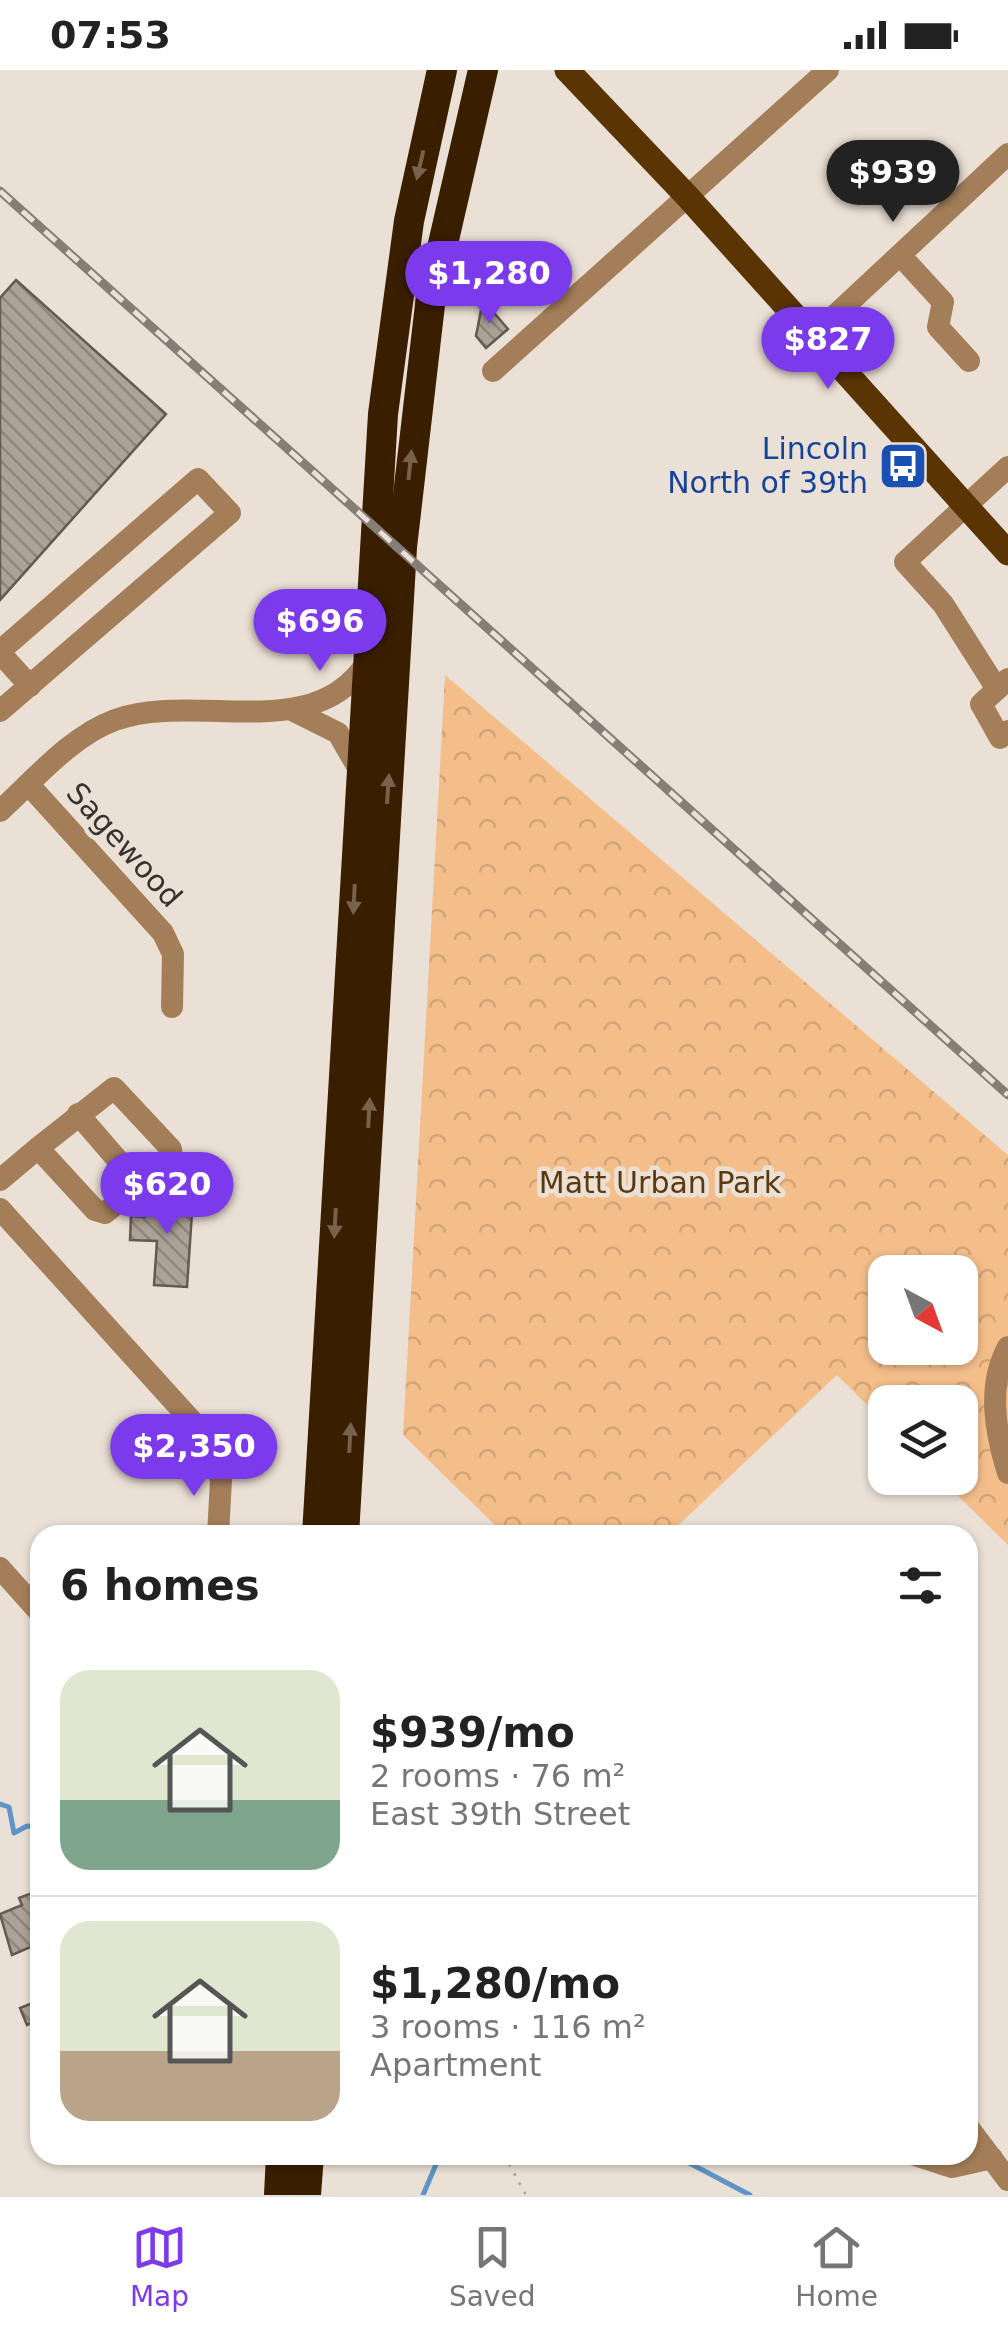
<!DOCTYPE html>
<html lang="en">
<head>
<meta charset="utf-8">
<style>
  :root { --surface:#fff; --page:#f6f6f6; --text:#222; --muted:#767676; --line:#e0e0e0; --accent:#7c3aed }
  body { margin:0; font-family:"DejaVu Sans",sans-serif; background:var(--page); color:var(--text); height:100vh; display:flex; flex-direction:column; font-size:38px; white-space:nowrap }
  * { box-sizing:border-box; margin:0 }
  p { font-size:32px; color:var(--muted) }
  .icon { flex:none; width:55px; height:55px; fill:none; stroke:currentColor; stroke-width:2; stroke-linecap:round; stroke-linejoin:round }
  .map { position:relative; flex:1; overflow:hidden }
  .panel { position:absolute; left:30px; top:1455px; width:948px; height:640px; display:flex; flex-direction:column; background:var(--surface); border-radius:30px; box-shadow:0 2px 8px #0004 }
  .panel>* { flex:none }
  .needle { width:65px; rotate:139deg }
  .buttons { position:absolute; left:868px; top:1185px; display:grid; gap:20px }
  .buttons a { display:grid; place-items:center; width:110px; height:110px; border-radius:20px; background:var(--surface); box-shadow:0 2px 8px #0004; font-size:50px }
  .price { position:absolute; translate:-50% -85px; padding:0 22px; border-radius:35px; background:var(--accent); color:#fff; font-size:32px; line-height:65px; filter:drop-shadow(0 2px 5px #0008) }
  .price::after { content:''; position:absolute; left:50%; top:60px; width:30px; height:22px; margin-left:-15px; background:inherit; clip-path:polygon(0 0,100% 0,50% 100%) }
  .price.current { background:#222; color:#fff }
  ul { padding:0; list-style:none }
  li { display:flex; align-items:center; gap:30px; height:250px; padding:0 30px }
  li+li { border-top:2px solid var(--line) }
  li span { display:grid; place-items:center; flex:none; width:280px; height:200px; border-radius:30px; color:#555 }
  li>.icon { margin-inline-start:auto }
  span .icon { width:120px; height:120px; fill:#fffc; stroke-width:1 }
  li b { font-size:42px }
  h2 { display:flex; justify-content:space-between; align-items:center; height:120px; padding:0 30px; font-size:42px }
  .status { display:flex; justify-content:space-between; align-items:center; height:70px; padding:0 50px; background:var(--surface); direction:ltr }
  .status svg { height:28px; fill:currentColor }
  .menu { display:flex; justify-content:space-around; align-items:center; height:140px; border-top:2px solid var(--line); background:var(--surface); font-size:28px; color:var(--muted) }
  .menu a { display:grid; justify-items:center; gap:5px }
  .menu .current { color:var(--accent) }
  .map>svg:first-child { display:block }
  .park { fill:url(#park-crowns); fill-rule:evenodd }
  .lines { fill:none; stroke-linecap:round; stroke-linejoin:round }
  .stream { stroke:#5f94c7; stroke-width:5 }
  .building { fill:url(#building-back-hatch); stroke:#635a51; stroke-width:2.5 }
  .path { stroke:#a8a097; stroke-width:2.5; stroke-dasharray:2.5 8; stroke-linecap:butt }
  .minor { stroke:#a47e59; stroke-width:22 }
  .major { stroke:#5a3402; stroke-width:25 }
  .highway { stroke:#3a1e00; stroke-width:30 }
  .rail-casing { stroke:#857d76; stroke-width:9 }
  .rail { stroke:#ebe0d5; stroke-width:5; stroke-dasharray:15; stroke-linecap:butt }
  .oneway { fill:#78624b }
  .labels { text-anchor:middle; stroke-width:9; stroke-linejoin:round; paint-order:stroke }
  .transit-label { font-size:30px; fill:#164399; stroke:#ebe0d5; text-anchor:end }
  .street-label { font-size:30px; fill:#37322e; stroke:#ebe0d5 }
  .park-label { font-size:30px; fill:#5d380d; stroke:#ebe0d5 }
</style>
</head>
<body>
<div class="status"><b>07:53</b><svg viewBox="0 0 49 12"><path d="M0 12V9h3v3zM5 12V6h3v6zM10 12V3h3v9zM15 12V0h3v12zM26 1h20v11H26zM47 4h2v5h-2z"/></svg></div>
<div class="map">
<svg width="1008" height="2125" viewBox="0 0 1008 2125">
  <defs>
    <pattern id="park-crowns" width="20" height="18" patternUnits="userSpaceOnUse" patternTransform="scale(2.5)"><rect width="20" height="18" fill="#f4be8b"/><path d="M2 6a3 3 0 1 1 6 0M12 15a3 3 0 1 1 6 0" fill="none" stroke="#d2a478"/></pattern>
    <pattern id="building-back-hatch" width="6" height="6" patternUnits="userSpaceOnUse" patternTransform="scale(2.5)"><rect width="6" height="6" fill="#ada298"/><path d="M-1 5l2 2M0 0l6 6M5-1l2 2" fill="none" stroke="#8e857c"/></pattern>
  </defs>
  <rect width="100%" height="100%" fill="#ebe0d5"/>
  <path class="park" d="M 445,605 L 1008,1085 L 1008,1475 L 940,1408 L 960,1408 L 960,1332 L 885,1332 L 885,1353 L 837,1305 L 668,1465 L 505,1465 L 403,1365 ZM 885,1202 L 960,1202 L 960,1278 L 885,1278 Z"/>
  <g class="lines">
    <g class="stream">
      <path d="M 0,1734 L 9,1737 L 14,1763 L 27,1756 L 40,1758"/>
      <path d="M 674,2085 L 750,2125"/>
      <path d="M 423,2125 L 440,2085"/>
    </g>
  </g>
  <g class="building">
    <path d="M 16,210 L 166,344 L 0,530 L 0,228 Z"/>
    <path d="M 483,230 L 508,259 L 486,278 L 476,266 Z"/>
    <path d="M 153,1126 L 193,1128 L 187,1217 L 154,1215 L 157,1171 L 130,1170 L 131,1146 L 145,1147 Z"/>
    <path d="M 32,1823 L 35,1830 L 40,1827 L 40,1873 L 12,1885 L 0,1844 L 22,1835 L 19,1828 Z"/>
    <path d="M 40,1930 L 40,1949 L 27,1955 L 20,1938 Z"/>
  </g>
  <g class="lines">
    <path class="path" d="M 504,2085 L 526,2125"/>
    <g class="minor">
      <path d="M 900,185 L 943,232 L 938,257 L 969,291"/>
      <path d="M 814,265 L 1008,84"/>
      <path d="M 493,301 L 828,0"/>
      <path d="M 0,581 L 198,409 L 230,443 L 0,641"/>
      <path d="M 0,583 L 30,616"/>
      <path d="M 1008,609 L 981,634 L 1000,668 L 1008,661"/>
      <path d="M 997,619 L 943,534 L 905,492 L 1008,397"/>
      <path d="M 292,640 L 338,663 L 360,701"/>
      <path d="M 29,715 L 163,863 L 173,884 L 172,937"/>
      <path d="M 0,741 C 34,710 71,666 115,650 C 196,621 314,676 367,592"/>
      <path d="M 114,1018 L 171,1079 L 172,1088 L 105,1143 L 95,1140 L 38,1078 Z"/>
      <path d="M 78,1044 L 141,1117"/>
      <path d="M 0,1110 L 38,1078"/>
      <path d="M 0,1139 L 209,1370 L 221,1410 L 218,1465"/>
      <path d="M 1008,1277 C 987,1316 995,1361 1008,1403"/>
      <path d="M 0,1498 L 40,1543"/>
      <path d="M 968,2057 L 1008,2110"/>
      <path d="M 915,2085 L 952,2097 L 992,2088"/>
    </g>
    <path class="major" d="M 567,0 L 687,126 L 1008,483"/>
    <g class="highway">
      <path d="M 317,1465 L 383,344 L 409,151 L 442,0"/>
      <path d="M 344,1465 L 402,477 L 431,226 L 483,0"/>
      <path d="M 279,2125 L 281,2085"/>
      <path d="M 306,2125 L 309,2085"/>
    </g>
    <g class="rail-casing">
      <path id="rail" d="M 0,121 L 1008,1025"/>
    </g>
    <use href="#rail" class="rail"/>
  </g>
  <defs><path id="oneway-solid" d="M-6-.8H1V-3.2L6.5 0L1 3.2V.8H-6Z" transform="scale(2.5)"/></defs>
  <g class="oneway">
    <use href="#oneway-solid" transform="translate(420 95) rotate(103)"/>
    <use href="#oneway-solid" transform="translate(410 395) rotate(-84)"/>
    <use href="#oneway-solid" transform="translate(388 719) rotate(-86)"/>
    <use href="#oneway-solid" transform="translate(354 829) rotate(93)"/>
    <use href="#oneway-solid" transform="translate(369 1043) rotate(-87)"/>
    <use href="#oneway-solid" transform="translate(335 1153) rotate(93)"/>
    <use href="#oneway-solid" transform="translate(350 1368) rotate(-87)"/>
  </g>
  <defs>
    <g id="bus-square" transform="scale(2.5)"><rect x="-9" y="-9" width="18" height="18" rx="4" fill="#1a4fb4" stroke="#ebe0d5"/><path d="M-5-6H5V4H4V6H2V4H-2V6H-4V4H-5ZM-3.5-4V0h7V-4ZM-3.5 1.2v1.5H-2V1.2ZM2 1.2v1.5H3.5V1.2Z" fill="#fff"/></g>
  </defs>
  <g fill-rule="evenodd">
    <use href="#bus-square" x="903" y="396"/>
  </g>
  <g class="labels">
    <g class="transit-label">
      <text x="868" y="389">Lincoln<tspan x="868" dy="34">North of 39th</tspan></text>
    </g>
    <g class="street-label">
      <text transform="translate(124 775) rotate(48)" y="10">Sagewood</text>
    </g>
    <g class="park-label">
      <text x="660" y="1123">Matt Urban Park</text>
    </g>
  </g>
</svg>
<div class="buttons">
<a><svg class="needle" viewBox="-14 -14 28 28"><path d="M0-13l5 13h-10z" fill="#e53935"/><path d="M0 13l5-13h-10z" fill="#767676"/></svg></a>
<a><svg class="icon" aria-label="layers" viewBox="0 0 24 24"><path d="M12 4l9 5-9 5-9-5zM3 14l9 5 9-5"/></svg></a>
</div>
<b class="price current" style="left:893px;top:155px">$939</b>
<b class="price" style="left:489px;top:256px">$1,280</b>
<b class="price" style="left:828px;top:322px">$827</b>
<b class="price" style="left:320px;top:604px">$696</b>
<b class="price" style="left:167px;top:1167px">$620</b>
<b class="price" style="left:194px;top:1429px">$2,350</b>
<section class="panel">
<h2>6 homes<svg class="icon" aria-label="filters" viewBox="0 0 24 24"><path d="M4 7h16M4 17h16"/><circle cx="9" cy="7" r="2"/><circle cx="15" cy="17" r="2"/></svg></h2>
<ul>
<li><span style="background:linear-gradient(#dfe7d0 65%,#7fa58c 0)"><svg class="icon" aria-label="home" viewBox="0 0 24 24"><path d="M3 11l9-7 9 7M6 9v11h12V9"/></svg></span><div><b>$939/mo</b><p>2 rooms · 76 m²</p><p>East 39th Street</p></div></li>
<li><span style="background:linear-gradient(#dfe7d0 65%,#b9a48a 0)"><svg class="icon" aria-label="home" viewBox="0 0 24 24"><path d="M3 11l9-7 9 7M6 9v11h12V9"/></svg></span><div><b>$1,280/mo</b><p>3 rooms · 116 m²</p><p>Apartment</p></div></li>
</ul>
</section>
</div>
<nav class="menu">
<a class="current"><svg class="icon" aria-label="map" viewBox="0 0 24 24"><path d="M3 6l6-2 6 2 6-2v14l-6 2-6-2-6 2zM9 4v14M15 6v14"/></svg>Map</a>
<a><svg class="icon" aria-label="saved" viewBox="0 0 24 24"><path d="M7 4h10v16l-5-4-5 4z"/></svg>Saved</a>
<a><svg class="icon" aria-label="home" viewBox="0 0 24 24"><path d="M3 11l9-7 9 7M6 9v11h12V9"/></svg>Home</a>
</nav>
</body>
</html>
